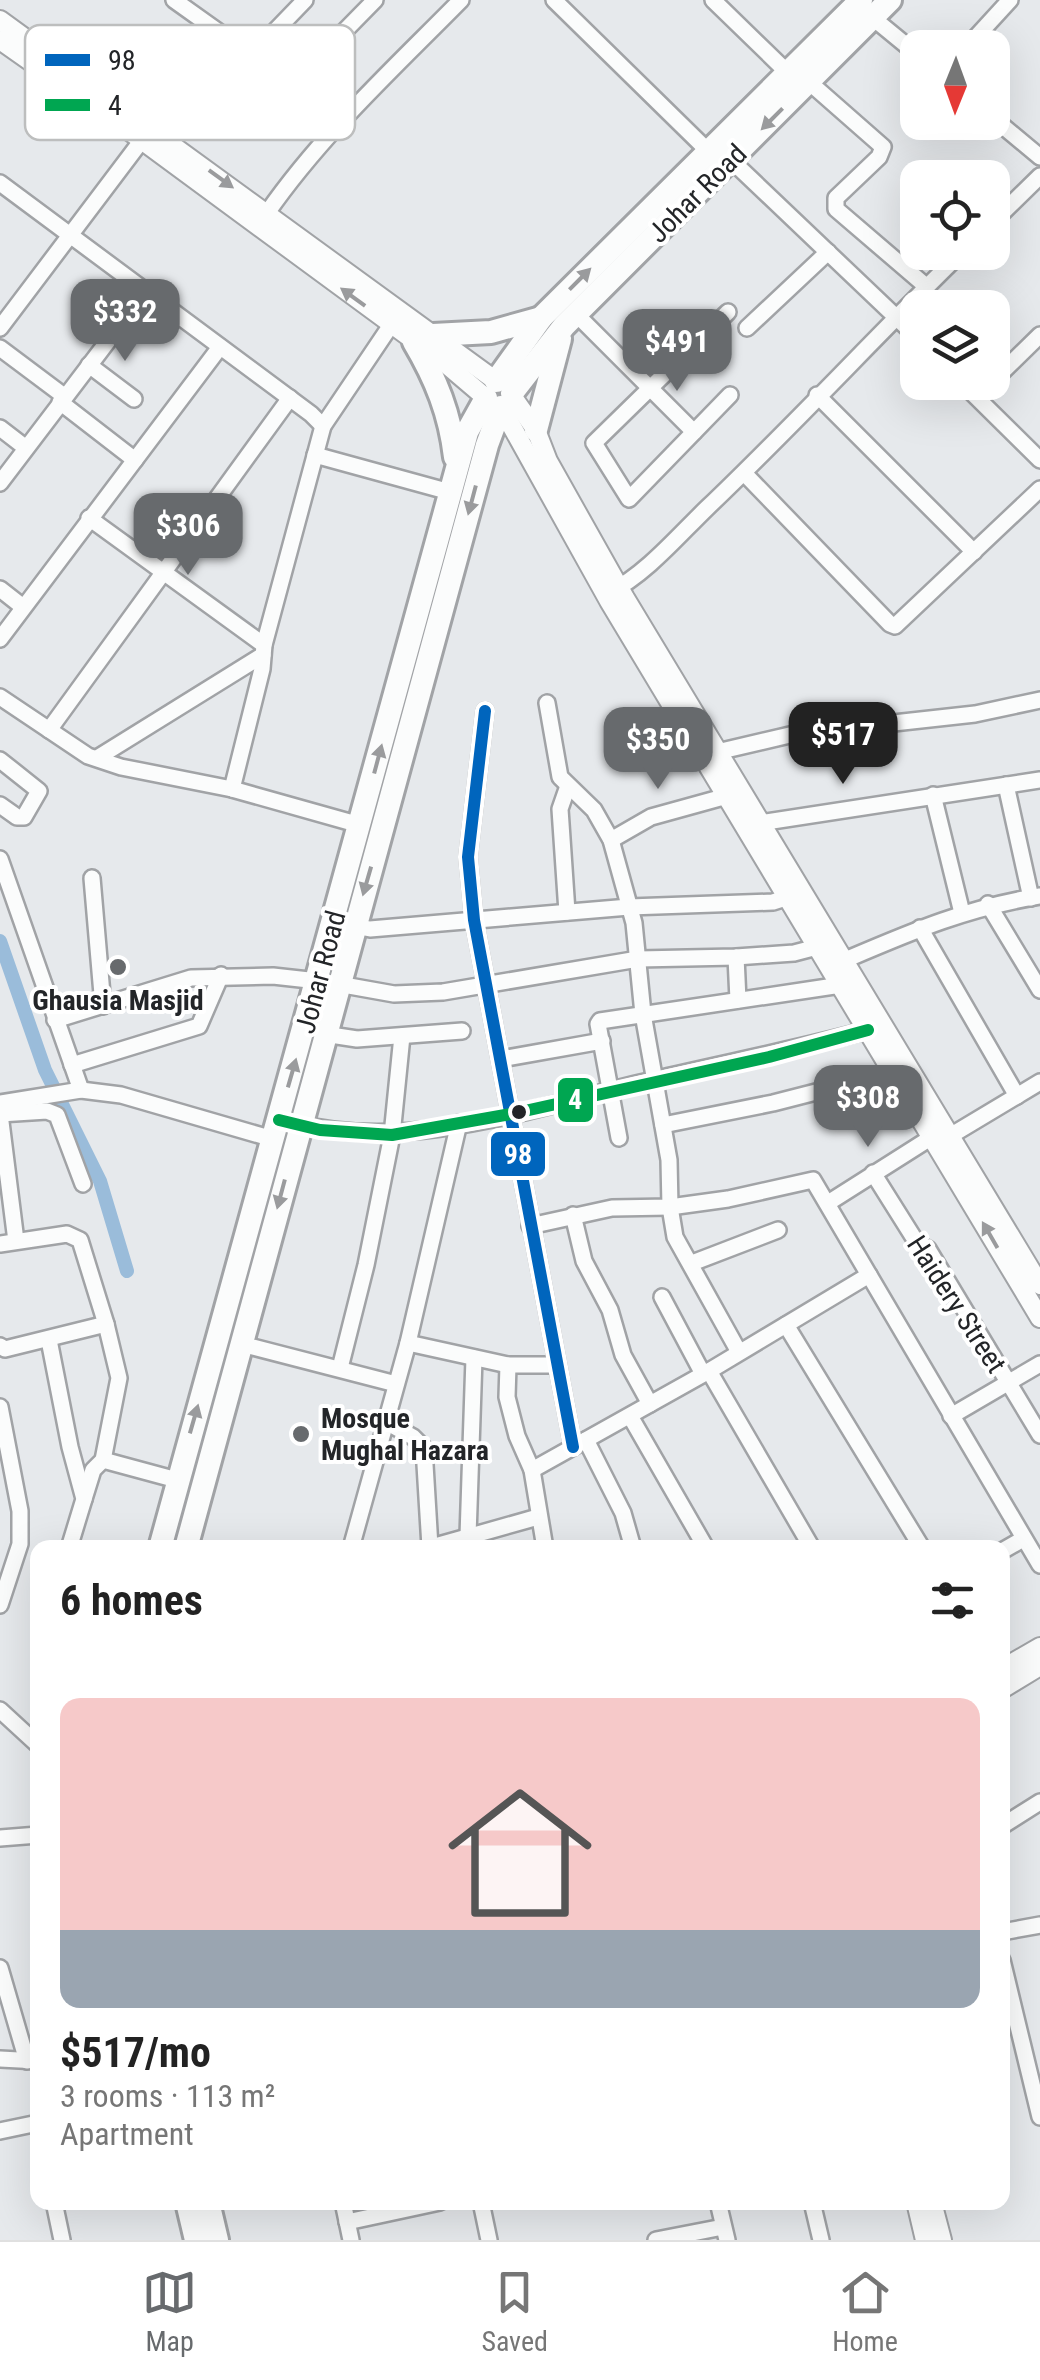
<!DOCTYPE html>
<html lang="en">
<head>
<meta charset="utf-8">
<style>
  :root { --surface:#fff; --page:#f6f6f6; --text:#222; --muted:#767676; --line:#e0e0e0; --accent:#676a6d }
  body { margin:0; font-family:"Roboto Condensed",sans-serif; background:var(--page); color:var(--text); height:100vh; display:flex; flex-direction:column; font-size:38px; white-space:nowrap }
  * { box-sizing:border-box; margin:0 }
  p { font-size:32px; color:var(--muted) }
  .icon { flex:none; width:55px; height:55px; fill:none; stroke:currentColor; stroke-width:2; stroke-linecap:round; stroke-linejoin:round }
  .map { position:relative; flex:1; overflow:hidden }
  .details { position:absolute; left:30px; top:1540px; width:980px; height:670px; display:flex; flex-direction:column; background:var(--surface); border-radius:20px; box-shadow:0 10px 40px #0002 }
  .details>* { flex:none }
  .needle { width:65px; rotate:181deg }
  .tools { position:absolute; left:900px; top:30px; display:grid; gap:20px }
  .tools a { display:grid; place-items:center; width:110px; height:110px; border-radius:20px; background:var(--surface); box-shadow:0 10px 40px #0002; font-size:50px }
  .price { position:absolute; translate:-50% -85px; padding:0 22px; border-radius:20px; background:var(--accent); color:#fff; font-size:32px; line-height:65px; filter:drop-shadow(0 2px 5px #0008) }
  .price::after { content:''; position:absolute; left:50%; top:60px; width:30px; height:22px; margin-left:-15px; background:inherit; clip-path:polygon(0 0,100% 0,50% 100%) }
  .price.active { background:#222; color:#fff }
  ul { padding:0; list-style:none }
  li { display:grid; align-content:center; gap:20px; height:530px; padding:0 30px }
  li span { display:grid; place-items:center; height:310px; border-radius:20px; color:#555 }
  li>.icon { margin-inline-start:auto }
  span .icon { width:180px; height:180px; fill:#fffc; stroke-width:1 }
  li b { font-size:42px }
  h2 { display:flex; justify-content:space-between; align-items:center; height:120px; padding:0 30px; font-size:42px }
  .tab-bar { display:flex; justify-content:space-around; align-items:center; height:140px; border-top:2px solid var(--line); background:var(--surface); font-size:28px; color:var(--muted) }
  .tab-bar a { display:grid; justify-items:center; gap:5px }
  .tab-bar .active { color:var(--accent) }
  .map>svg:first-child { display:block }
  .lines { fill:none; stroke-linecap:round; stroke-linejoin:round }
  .canal { stroke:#9abcda; stroke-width:14 }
  .minor-casing { stroke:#a1a3a6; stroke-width:20 }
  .tertiary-casing { stroke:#a1a3a6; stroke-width:22 }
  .primary-casing { stroke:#a1a3a6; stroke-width:28 }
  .minor { stroke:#fbfcfc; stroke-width:15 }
  .tertiary { stroke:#fbfcfc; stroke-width:18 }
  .primary { stroke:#fbfcfc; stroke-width:22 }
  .bus-1-casing { stroke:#fff; stroke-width:20 }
  .bus-2-casing { stroke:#fff; stroke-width:20 }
  .bus-1 { stroke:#0065bd; stroke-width:12 }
  .bus-2 { stroke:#00a651; stroke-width:12 }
  .oneway { fill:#9a9b9d }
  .poi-dot { fill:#676a6d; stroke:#fff; stroke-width:4 }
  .bus-dot { fill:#232528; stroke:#fff; stroke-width:4 }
  .labels { text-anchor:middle; stroke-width:8; stroke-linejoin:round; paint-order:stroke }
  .street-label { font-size:28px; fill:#232528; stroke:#fff }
  .poi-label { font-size:28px; font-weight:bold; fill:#232528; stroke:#fff }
  .key { fill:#fff; stroke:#bdbebe; stroke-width:2.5 }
  .key-label { font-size:28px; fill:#232528 }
  .line-badge { stroke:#fff; stroke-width:4 }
  .badge-label { font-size:28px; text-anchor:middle; font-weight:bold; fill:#fff }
</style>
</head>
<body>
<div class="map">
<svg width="1040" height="2240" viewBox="0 0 1040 2240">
  <rect width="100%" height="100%" fill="#e6e9ec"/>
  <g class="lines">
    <path class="canal" d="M 0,941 L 45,1070 L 100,1181 L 127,1271"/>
    <g class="minor-casing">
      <g id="minor">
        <path d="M 174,0 L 342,120"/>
        <path d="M 554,0 L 707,150"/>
        <path d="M 713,0 L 787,72"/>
        <path d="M 873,18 L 918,55"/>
        <path d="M 966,48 L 1010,0"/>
        <path d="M 322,54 L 375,0"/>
        <path d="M 252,55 L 305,0"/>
        <path d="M 809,82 L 883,147 L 879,157 L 836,198 L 836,209 L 927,287"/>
        <path d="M 992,117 L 1040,157"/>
        <path d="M 731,160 L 918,338"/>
        <path d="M 0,183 L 311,414 L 323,426"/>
        <path d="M 267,213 C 322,134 394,68 461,0"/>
        <path d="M 992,223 L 1040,176"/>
        <path d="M 728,312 L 594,443 L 629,499 L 730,395"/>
        <path d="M 576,314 L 694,432"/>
        <path d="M 0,328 L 142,140"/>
        <path d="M 747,328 L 828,252"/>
        <path d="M 0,348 L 64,396"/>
        <path d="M 89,365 L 134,399"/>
        <path d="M 961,382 L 1040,460"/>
        <path d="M 992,382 L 1040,335"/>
        <path d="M 817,395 L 974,552"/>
        <path d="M 60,402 L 135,460"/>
        <path d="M 0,428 L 26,448"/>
        <path d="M 315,455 L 450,492"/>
        <path d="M 744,473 L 890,624 L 895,626 L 1040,489"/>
        <path d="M 0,483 L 146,291"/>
        <path d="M 89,518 L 264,645"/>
        <path d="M 0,589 L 23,607"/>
        <path d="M 609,593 C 647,573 677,537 707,508 C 794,425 876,336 962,252"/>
        <path d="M 0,639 L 220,347"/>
        <path d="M 0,697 L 88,756 L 121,767 L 232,789 L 360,825"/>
        <path d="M 547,703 L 560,777 L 594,810 L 611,840 L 634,923 L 643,1014 L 669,1160 L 670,1207 L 675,1237 L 739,1352"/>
        <path d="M 485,711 L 468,857 L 474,920 L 573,1447"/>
        <path d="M 49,730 L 290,398"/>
        <path d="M 717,752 L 794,734 L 975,714 L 1040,700"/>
        <path d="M 97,758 L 263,655"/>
        <path d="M 0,760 L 39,791 L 24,817 L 17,817 L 0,805"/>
        <path d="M 1006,785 L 1031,898"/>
        <path d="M 232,789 L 262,669 L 264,645 L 323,426 L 391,325"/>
        <path d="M 933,795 L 962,913"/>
        <path d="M 760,823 L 1040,780"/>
        <path d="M 611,840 L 651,817 L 727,796"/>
        <path d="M 0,859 L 81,1090"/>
        <path d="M 92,878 L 103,1006"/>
        <path d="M 988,904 L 1040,990"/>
        <path d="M 567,912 L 560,809 L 568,786"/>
        <path d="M 354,926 L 370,929 L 629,907 L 773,902 L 798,894"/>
        <path d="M 920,928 L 1017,1096"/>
        <path d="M 736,957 L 738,1000"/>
        <path d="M 845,960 C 913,931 966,908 1040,896"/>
        <path d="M 338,984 L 394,994 L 443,992 L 638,959 L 736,957 L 794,953 L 817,947"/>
        <path d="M 55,1020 L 191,978 L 273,976 L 318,981"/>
        <path d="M 324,1034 L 357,1039 L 462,1031"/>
        <path d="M 501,1059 L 602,1041"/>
        <path d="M 72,1065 L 199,1026 L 221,975"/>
        <path d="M 0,1103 L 81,1090 L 121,1095 L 273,1139"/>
        <path d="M 0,1114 L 47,1111 L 57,1115 L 83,1184"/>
        <path d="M 0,1114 L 16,1241"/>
        <path d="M 295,1123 C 413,1153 538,1106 653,1080 C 725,1063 797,1049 868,1030"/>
        <path d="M 663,1125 L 773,1103 L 894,1072"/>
        <path d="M 950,1136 L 1040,1082"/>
        <path d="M 619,1138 L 598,1024 L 600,1021 L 841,985"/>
        <path d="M 873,1173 L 917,1243 L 928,1249 L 1040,1435"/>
        <path d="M 828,1203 L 932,1137"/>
        <path d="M 573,1215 L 584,1261 L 610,1310 L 623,1355 L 650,1404"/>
        <path d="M 530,1226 L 612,1208 L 670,1207 L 728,1199 L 813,1180 L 1040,1565"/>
        <path d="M 0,1244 L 67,1234 L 80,1240 L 106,1324 L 119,1378 L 103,1460 L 93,1470 L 84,1499"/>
        <path d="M 692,1263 L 778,1230"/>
        <path d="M 662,1297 L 703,1374"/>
        <path d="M 786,1325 L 922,1548"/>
        <path d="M 49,1340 L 70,1447 L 84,1499 L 70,1545"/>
        <path d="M 408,1343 L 508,1365 L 557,1365"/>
        <path d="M 241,1344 L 396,1384"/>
        <path d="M 0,1346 L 5,1349 L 106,1324"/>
        <path d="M 508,1365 L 507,1397 L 517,1436 L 532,1470 L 545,1548"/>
        <path d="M 340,1368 L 366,1265 L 392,1135 L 402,1036"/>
        <path d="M 709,1371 L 812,1548"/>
        <path d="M 0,1407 L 20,1511 L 20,1544 L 0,1605"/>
        <path d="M 630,1416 L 706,1548"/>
        <path d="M 951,1416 L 1040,1364"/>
        <path d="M 386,1422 L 413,1437 L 424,1448 L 430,1547"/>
        <path d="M 586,1440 L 623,1513 L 633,1548"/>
        <path d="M 103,1460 L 177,1480"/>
        <path d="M 532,1470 L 709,1371 L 869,1275"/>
        <path d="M 468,1536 L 474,1358"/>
        <path d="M 351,1548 L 408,1343 L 459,1123"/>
        <path d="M 428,1548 L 538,1517"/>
        <path d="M 1002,1551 L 1023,1539"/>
        <path d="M 0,1710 L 38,1745"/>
        <path d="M 1002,1826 L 1040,1802"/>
        <path d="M 0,1838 L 38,1835"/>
        <path d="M 1002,1932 L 1040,1925"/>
        <path d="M 1002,1960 L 1040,2117"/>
        <path d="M 0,1968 L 27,2061"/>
        <path d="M 0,2059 L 38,2061"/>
        <path d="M 0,2131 L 38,2123"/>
        <path d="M 54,2202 L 62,2240"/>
        <path d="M 343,2202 L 351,2240"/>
        <path d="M 481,2202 L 489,2240"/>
        <path d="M 718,2202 L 727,2240"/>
        <path d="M 812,2202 L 821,2240"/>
        <path d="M 347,2222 L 440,2202"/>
        <path d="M 656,2240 L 723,2227"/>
      </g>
    </g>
    <g class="tertiary-casing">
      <g id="tertiary">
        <path d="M 0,20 L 496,381"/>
        <path d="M 0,40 L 132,133 L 446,364 L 486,398"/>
        <path d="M 512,396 L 536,430 L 548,461 L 625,598 L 1040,1285"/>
        <path d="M 501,407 L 609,601 L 1040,1318"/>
        <path d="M 1002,1669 L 1040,1647"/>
        <path d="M 1002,1689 L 1040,1666"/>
        <path d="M 916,2202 L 925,2240"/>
        <path d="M 932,2202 L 942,2240"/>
      </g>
    </g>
    <g class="primary-casing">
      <g id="primary">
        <path d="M 433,335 L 491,332 L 541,318"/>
        <path d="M 414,342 C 436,379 450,414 455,457"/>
        <path d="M 496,381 L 541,318 L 861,0"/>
        <path d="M 512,393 L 564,326 L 890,0"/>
        <path d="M 536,430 L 560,339"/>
        <path d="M 160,1548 L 467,432 L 486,398"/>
        <path d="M 186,1548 L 487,445 L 501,407"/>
        <path d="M 187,2202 L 196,2240"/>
        <path d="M 208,2202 L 217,2240"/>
      </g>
    </g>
    <use href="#minor" class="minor"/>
    <use href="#tertiary" class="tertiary"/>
    <use href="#primary" class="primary"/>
    <g class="bus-1-casing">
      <path id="bus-1" d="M 485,711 L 468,857 L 474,920 L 573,1447"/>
    </g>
    <g class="bus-2-casing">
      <path id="bus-2" d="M 279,1120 L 320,1130 L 392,1135 L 511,1114 L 769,1057 L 868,1030"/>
    </g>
    <use href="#bus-1" class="bus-1"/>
    <use href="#bus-2" class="bus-2"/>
  </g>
  <defs><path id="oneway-solid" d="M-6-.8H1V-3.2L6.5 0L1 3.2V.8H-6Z" transform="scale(2.5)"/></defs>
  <g class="oneway">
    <use href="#oneway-solid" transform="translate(772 119) rotate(135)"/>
    <use href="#oneway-solid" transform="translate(221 179) rotate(36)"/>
    <use href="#oneway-solid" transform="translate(580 279) rotate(-45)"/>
    <use href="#oneway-solid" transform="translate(353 297) rotate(-144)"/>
    <use href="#oneway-solid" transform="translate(472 500) rotate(105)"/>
    <use href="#oneway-solid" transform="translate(378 759) rotate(-75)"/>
    <use href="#oneway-solid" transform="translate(367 881) rotate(106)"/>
    <use href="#oneway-solid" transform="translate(292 1073) rotate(-74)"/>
    <use href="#oneway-solid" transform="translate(281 1194) rotate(105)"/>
    <use href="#oneway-solid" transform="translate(990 1235) rotate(-120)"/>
    <use href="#oneway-solid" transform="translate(194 1419) rotate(-74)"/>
  </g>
  <g class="poi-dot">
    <circle cx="118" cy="967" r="10"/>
    <circle cx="301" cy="1434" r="10"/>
  </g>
  <circle class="bus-dot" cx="519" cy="1112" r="9"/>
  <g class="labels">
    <g class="street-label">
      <text transform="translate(697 193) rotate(-45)" y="10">Johar Road</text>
      <text transform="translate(320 972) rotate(-75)" y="10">Johar Road</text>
      <text transform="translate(957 1304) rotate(57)" y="10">Haidery Street</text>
    </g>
    <g class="poi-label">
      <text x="118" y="1010">Ghausia Masjid</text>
      <text x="321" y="1428" text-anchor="start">Mosque<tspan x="321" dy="32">Mughal Hazara</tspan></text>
    </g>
  </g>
  <rect x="25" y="25" width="330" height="115" rx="15" class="key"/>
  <rect x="45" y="54" width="45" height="12" fill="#0065bd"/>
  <rect x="45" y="99" width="45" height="12" fill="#00a651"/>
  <g class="key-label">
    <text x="108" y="70">98</text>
    <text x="108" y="115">4</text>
  </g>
  <g class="line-badge">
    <rect x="556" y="1076" width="39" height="48" rx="10" fill="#00a651"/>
    <rect x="489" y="1130" width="58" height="48" rx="10" fill="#0065bd"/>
  </g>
  <g class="badge-label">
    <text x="575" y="1109">4</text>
    <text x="518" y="1164">98</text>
  </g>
</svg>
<div class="tools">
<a><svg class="needle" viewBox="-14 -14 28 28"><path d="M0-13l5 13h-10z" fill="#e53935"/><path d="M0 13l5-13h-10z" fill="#767676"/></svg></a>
<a><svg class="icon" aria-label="locate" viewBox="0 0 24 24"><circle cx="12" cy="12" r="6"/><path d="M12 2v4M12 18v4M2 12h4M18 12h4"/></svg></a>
<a><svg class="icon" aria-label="layers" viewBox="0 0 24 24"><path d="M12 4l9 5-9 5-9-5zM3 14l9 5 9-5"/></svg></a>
</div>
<b class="price" style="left:125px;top:364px">$332</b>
<b class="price" style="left:677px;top:394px">$491</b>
<b class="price" style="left:188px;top:578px">$306</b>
<b class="price active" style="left:843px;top:787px">$517</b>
<b class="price" style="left:658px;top:792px">$350</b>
<b class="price" style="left:868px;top:1150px">$308</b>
<section class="details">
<h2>6 homes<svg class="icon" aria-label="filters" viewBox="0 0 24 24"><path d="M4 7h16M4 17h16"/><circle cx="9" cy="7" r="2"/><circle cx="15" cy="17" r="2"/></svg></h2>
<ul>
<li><span style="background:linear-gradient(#f6c9c9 75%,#9aa5b1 0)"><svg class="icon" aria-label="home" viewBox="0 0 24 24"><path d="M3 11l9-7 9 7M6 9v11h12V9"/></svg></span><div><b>$517/mo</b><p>3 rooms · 113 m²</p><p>Apartment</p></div></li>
</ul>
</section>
</div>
<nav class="tab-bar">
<a class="active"><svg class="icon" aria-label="map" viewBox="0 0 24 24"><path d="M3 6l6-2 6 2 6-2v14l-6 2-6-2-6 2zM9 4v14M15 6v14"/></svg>Map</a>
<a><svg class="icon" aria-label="saved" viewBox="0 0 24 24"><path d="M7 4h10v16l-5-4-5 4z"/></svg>Saved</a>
<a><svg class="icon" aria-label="home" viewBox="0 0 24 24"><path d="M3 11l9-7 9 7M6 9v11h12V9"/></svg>Home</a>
</nav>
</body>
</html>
